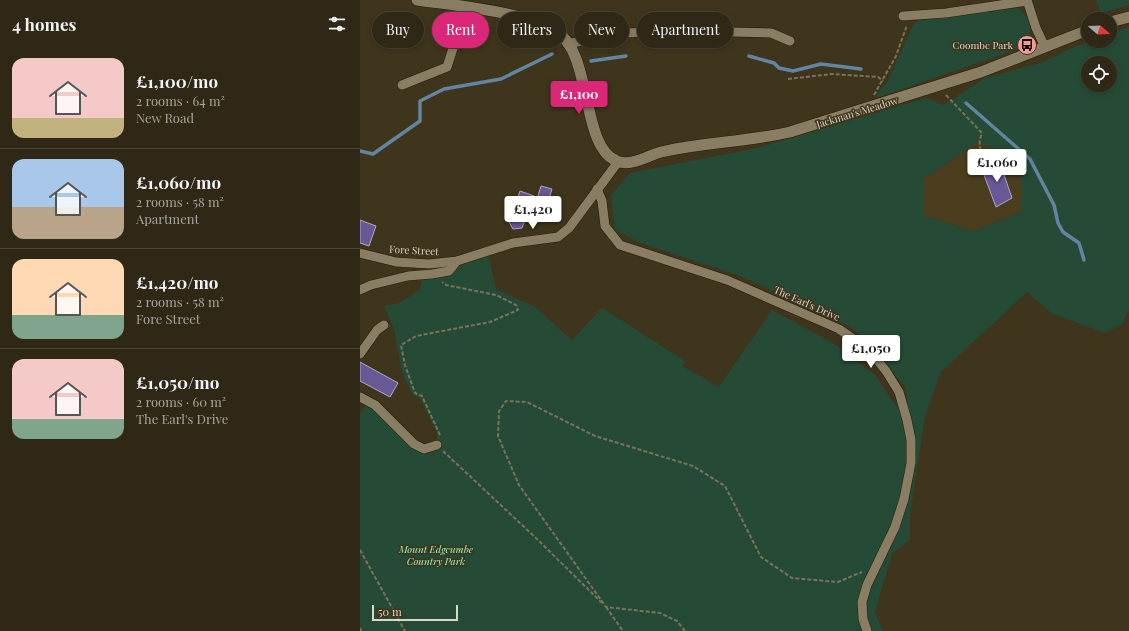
<!DOCTYPE html>
<html lang="en">
<head>
<meta charset="utf-8">
<style>
  :root { --surface:#2f2816; --page:#3b3423; --text:#f1f3f6; --muted:#a7a6a1; --line:#4a4435; --accent:#db2777 }
  body { margin:0; font-family:"Playfair Display",serif; background:var(--page); color:var(--text); height:100vh; display:flex; flex-direction:column; font-size:15px; white-space:nowrap }
  * { box-sizing:border-box; margin:0 }
  p { font-size:13px; color:var(--muted) }
  .icon { flex:none; width:22px; height:22px; fill:none; stroke:currentColor; stroke-width:2; stroke-linecap:round; stroke-linejoin:round }
  .map { position:relative; flex:1; overflow:hidden }
  .drawer { display:flex; flex-direction:column; background:var(--surface); width:360px }
  .drawer>* { flex:none }
  .hud { position:absolute; left:12px; top:12px; width:380px; height:36px; display:flex; gap:8px }
  .needle { width:26px; rotate:109deg }
  .tools { position:absolute; left:721px; top:12px; display:grid; gap:8px }
  .tools a { display:grid; place-items:center; width:36px; height:36px; border-radius:50%; background:var(--surface); box-shadow:0 2px 6px #0003,0 0 0 1px var(--line); font-size:20px }
  .scale { position:absolute; left:12px; bottom:10px; width:86px; box-sizing:border-box; padding-left:4px; border:2px solid #ddd7c8; border-top:0; font-size:11px; line-height:14px; white-space:nowrap; color:#ddd7c8; -webkit-text-stroke:3px #3f351d; paint-order:stroke }
  .price { position:absolute; translate:-50% -34px; padding:0 9px; border-radius:4px; background:#fff; color:#222; font-size:13px; line-height:26px; filter:drop-shadow(0 1px 2px #0008) }
  .price::after { content:''; position:absolute; left:50%; top:24px; width:12px; height:9px; margin-left:-6px; background:inherit; clip-path:polygon(0 0,100% 0,50% 100%) }
  .price.on { background:var(--accent); color:#fff }
  ul { padding:0; list-style:none }
  li { display:flex; align-items:center; gap:12px; height:100px; padding:0 12px }
  li+li { border-top:1px solid var(--line) }
  li span { display:grid; place-items:center; flex:none; width:112px; height:80px; border-radius:12px; color:#555 }
  li>.icon { margin-inline-start:auto }
  span .icon { width:48px; height:48px; fill:#fffc; stroke-width:1 }
  li b { font-size:17px }
  h2 { display:flex; justify-content:space-between; align-items:center; height:48px; padding:0 12px; font-size:17px }
  .chip { padding:0 14px; border-radius:18px; background:var(--surface); box-shadow:0 2px 6px #0003,0 0 0 1px var(--line); font-size:14px; line-height:36px }
  .chip.on { background:var(--accent); color:#fff }
  main { display:flex; flex:1; min-height:0 }
  .map>svg:first-child { display:block }
  .built { fill:#4a3e1e }
  .green { fill:#254b36; fill-rule:evenodd }
  .lines { fill:none; stroke-linecap:round; stroke-linejoin:round }
  .stream { stroke:#6384a2; stroke-width:3.5 }
  .building { fill:#685895; stroke:#aea8c5 }
  .minor-casing { stroke:#251c04; stroke-width:10 }
  .tertiary-casing { stroke:#251c04; stroke-width:12 }
  .path { stroke:#7a725d; stroke-width:2; stroke-dasharray:4 2; stroke-linecap:butt }
  .minor { stroke:#897e63; stroke-width:9 }
  .tertiary { stroke:#897e63; stroke-width:11 }
  .labels { text-anchor:middle; stroke-width:3; stroke-linejoin:round; paint-order:stroke }
  .poi-label { font-size:10px; fill:#ddd7c8; stroke:#3f351d; text-anchor:end }
  .street-label { font-size:10px; fill:#ddd7c8; stroke:#3f351d }
  .park-label { font-size:10px; font-style:italic; fill:#93f9be; stroke:#3f351d }
</style>
</head>
<body>
<main>
<section class="drawer">
<h2>4 homes<svg class="icon" aria-label="filters" viewBox="0 0 24 24"><path d="M4 7h16M4 17h16"/><circle cx="9" cy="7" r="2"/><circle cx="15" cy="17" r="2"/></svg></h2>
<ul>
<li><span style="background:linear-gradient(#f6c9c9 75%,#c2b280 0)"><svg class="icon" aria-label="home" viewBox="0 0 24 24"><path d="M3 11l9-7 9 7M6 9v11h12V9"/></svg></span><div><b>£1,100/mo</b><p>2 rooms · 64 m²</p><p>New Road</p></div></li>
<li><span style="background:linear-gradient(#a9c7e8 60%,#b9a48a 0)"><svg class="icon" aria-label="home" viewBox="0 0 24 24"><path d="M3 11l9-7 9 7M6 9v11h12V9"/></svg></span><div><b>£1,060/mo</b><p>2 rooms · 58 m²</p><p>Apartment</p></div></li>
<li><span style="background:linear-gradient(#ffd9b3 70%,#7fa58c 0)"><svg class="icon" aria-label="home" viewBox="0 0 24 24"><path d="M3 11l9-7 9 7M6 9v11h12V9"/></svg></span><div><b>£1,420/mo</b><p>2 rooms · 58 m²</p><p>Fore Street</p></div></li>
<li><span style="background:linear-gradient(#f6c9c9 75%,#7fa58c 0)"><svg class="icon" aria-label="home" viewBox="0 0 24 24"><path d="M3 11l9-7 9 7M6 9v11h12V9"/></svg></span><div><b>£1,050/mo</b><p>2 rooms · 60 m²</p><p>The Earl's Drive</p></div></li>
</ul>
</section>
<div class="map">
<svg width="769" height="631" viewBox="0 0 769 631">
  <rect width="100%" height="100%" fill="#3f351d"/>
  <path class="built" d="M 618,142 L 641,155 L 661,177 L 661,212 L 614,231 L 564,216 L 564,178 Z"/>
  <g class="green">
    <path d="M 736,0 L 769,0 L 769,5 L 741,13 Z"/>
    <path d="M 658,8 C 674,21 673,30 664,47 L 516,98 L 517,93 L 527,83 L 552,27 L 559,20 Z"/>
    <path d="M 769,27 L 769,310 L 762,324 L 745,333 L 693,314 L 667,292 L 581,372 L 565,416 L 550,514 L 550,540 L 532,554 L 515,612 L 523,631 L 0,631 L 0,413 L 9,401 L 54,444 L 77,445 L 77,433 L 60,398 L 53,396 L 42,372 L 34,329 L 24,306 L 40,303 L 60,289 L 63,275 L 89,271 L 97,261 L 127,250 L 136,289 L 175,307 L 212,340 L 242,308 L 325,361 L 322,366 L 359,387 L 412,310 L 476,345 L 515,375 L 536,406 L 548,410 L 546,388 L 493,328 L 380,276 L 278,242 L 255,230 L 251,195 L 270,173 L 397,148 L 566,98 L 584,105 L 625,78 L 680,63 L 728,41 L 750,41 L 750,33 ZM 728,63 L 750,63 L 750,85 L 728,85 ZM 618,142 L 641,155 L 661,177 L 661,212 L 614,231 L 564,216 L 564,178 Z"/>
  </g>
  <g class="lines">
    <g class="stream">
      <path d="M 389,56 L 414,63 L 419,68 L 433,71 L 461,64 L 501,69"/>
      <path d="M 231,61 L 266,56"/>
      <path d="M 606,103 L 670,159 L 694,205 L 698,223 L 703,232 L 719,243 L 724,260"/>
      <path d="M 0,151 L 13,154 L 60,121 L 60,101 L 84,89 L 141,79 L 192,54"/>
    </g>
  </g>
  <g class="building">
    <path d="M 639,160 L 652,198 L 636,207 L 621,167 Z"/>
    <path d="M 181,186 L 192,189 L 188,202 L 177,199 Z"/>
    <path d="M 160,191 L 174,196 L 162,228 L 153,229 L 149,222 Z"/>
    <path d="M 0,220 L 16,226 L 9,246 L 0,243 Z"/>
    <path d="M 0,362 L 38,383 L 30,397 L 0,381 Z"/>
  </g>
  <g class="lines">
    <g class="minor-casing">
      <g id="minor">
        <path d="M 667,0 L 676,28 L 685,47"/>
        <path d="M 543,16 L 586,13 L 667,1"/>
        <path d="M 207,44 L 263,33 L 328,31 L 411,33 L 430,41"/>
        <path d="M 42,85 L 87,67 L 106,8"/>
        <path d="M 237,189 L 242,201 L 245,226 L 260,245 L 367,280 L 479,329 L 509,350 L 526,371 L 539,392 L 547,420 L 551,440 L 551,463 L 544,499 L 535,527 L 507,585 L 502,602 L 503,619 L 507,631"/>
        <path d="M 0,253 L 36,262 L 69,264 L 97,261 L 153,243 L 198,237 L 209,228 L 258,162"/>
        <path d="M 0,290 L 11,285 L 48,276 L 72,274 L 89,271 L 97,261"/>
        <path d="M 0,354 L 17,330 L 24,325"/>
        <path d="M 0,397 L 15,405 L 54,444 L 64,449 L 77,445"/>
      </g>
    </g>
    <g class="tertiary-casing">
      <g id="tertiary">
        <path d="M 57,0 C 99,6 163,11 198,33 C 232,54 221,148 257,161 C 271,167 287,156 301,152 C 343,142 387,142 430,132 L 621,72 L 728,30"/>
        <path d="M 750,22 L 769,17"/>
      </g>
    </g>
    <g class="path">
      <path d="M 428,79 L 472,74 L 518,77 L 523,81"/>
      <path d="M 514,95 L 536,56 L 547,25"/>
      <path d="M 586,95 L 622,133 C 617,146 620,154 630,163"/>
      <path d="M 80,435 L 62,396 L 55,393 L 45,365 L 41,345 L 56,336 L 130,322 L 158,310 L 156,305 L 136,295 L 86,285 L 82,282"/>
      <path d="M 83,451 L 177,539 L 242,603"/>
      <path d="M 0,550 L 45,631"/>
      <path d="M 246,607 L 263,631"/>
      <path d="M 0,628 L 1,631"/>
      <path d="M 325,631 L 317,621 L 300,613 L 246,607 L 159,485 L 138,436 L 139,411 L 146,401 L 167,402 L 235,436 L 333,466 L 365,486 L 401,557 L 432,578 L 478,582 L 502,572"/>
    </g>
    <use href="#minor" class="minor"/>
    <use href="#tertiary" class="tertiary"/>
  </g>
  <defs>
    <g id="bus-disc" transform="scale(1)"><circle r="9.5" fill="#f59b97" stroke="#3f351d"/><path d="M-5-6H5V4H4V6H2V4H-2V6H-4V4H-5ZM-3.5-4V0h7V-4ZM-3.5 1.2v1.5H-2V1.2ZM2 1.2v1.5H3.5V1.2Z" fill="#111"/></g>
  </defs>
  <g fill-rule="evenodd">
    <use href="#bus-disc" x="667" y="45"/>
  </g>
  <g class="labels">
    <g class="poi-label">
      <text x="653" y="49">Coombe Park</text>
    </g>
    <g class="street-label">
      <text transform="translate(497 112) rotate(-17)" y="4">Jackman's Meadow</text>
      <text transform="translate(54 250) rotate(3)" y="4">Fore Street</text>
      <text transform="translate(447 303) rotate(24)" y="4">The Earl's Drive</text>
    </g>
    <g class="park-label">
      <text x="76" y="553">Mount Edgcumbe<tspan x="76" dy="12">Country Park</tspan></text>
    </g>
  </g>
</svg>
<div class="tools">
<a><svg class="needle" viewBox="-14 -14 28 28"><path d="M0-13l5 13h-10z" fill="#e53935"/><path d="M0 13l5-13h-10z" fill="#a7a6a1"/></svg></a>
<a><svg class="icon" aria-label="locate" viewBox="0 0 24 24"><circle cx="12" cy="12" r="6"/><path d="M12 2v4M12 18v4M2 12h4M18 12h4"/></svg></a>
</div>
<div class="scale">50 m</div>
<b class="price on" style="left:219px;top:115px">£1,100</b>
<b class="price" style="left:637px;top:183px">£1,060</b>
<b class="price" style="left:173px;top:230px">£1,420</b>
<b class="price" style="left:511px;top:369px">£1,050</b>
<div class="hud">
<a class="chip">Buy</a>
<a class="chip on">Rent</a>
<a class="chip">Filters</a>
<a class="chip">New</a>
<a class="chip">Apartment</a>
</div>
</div>
</main>
</body>
</html>
